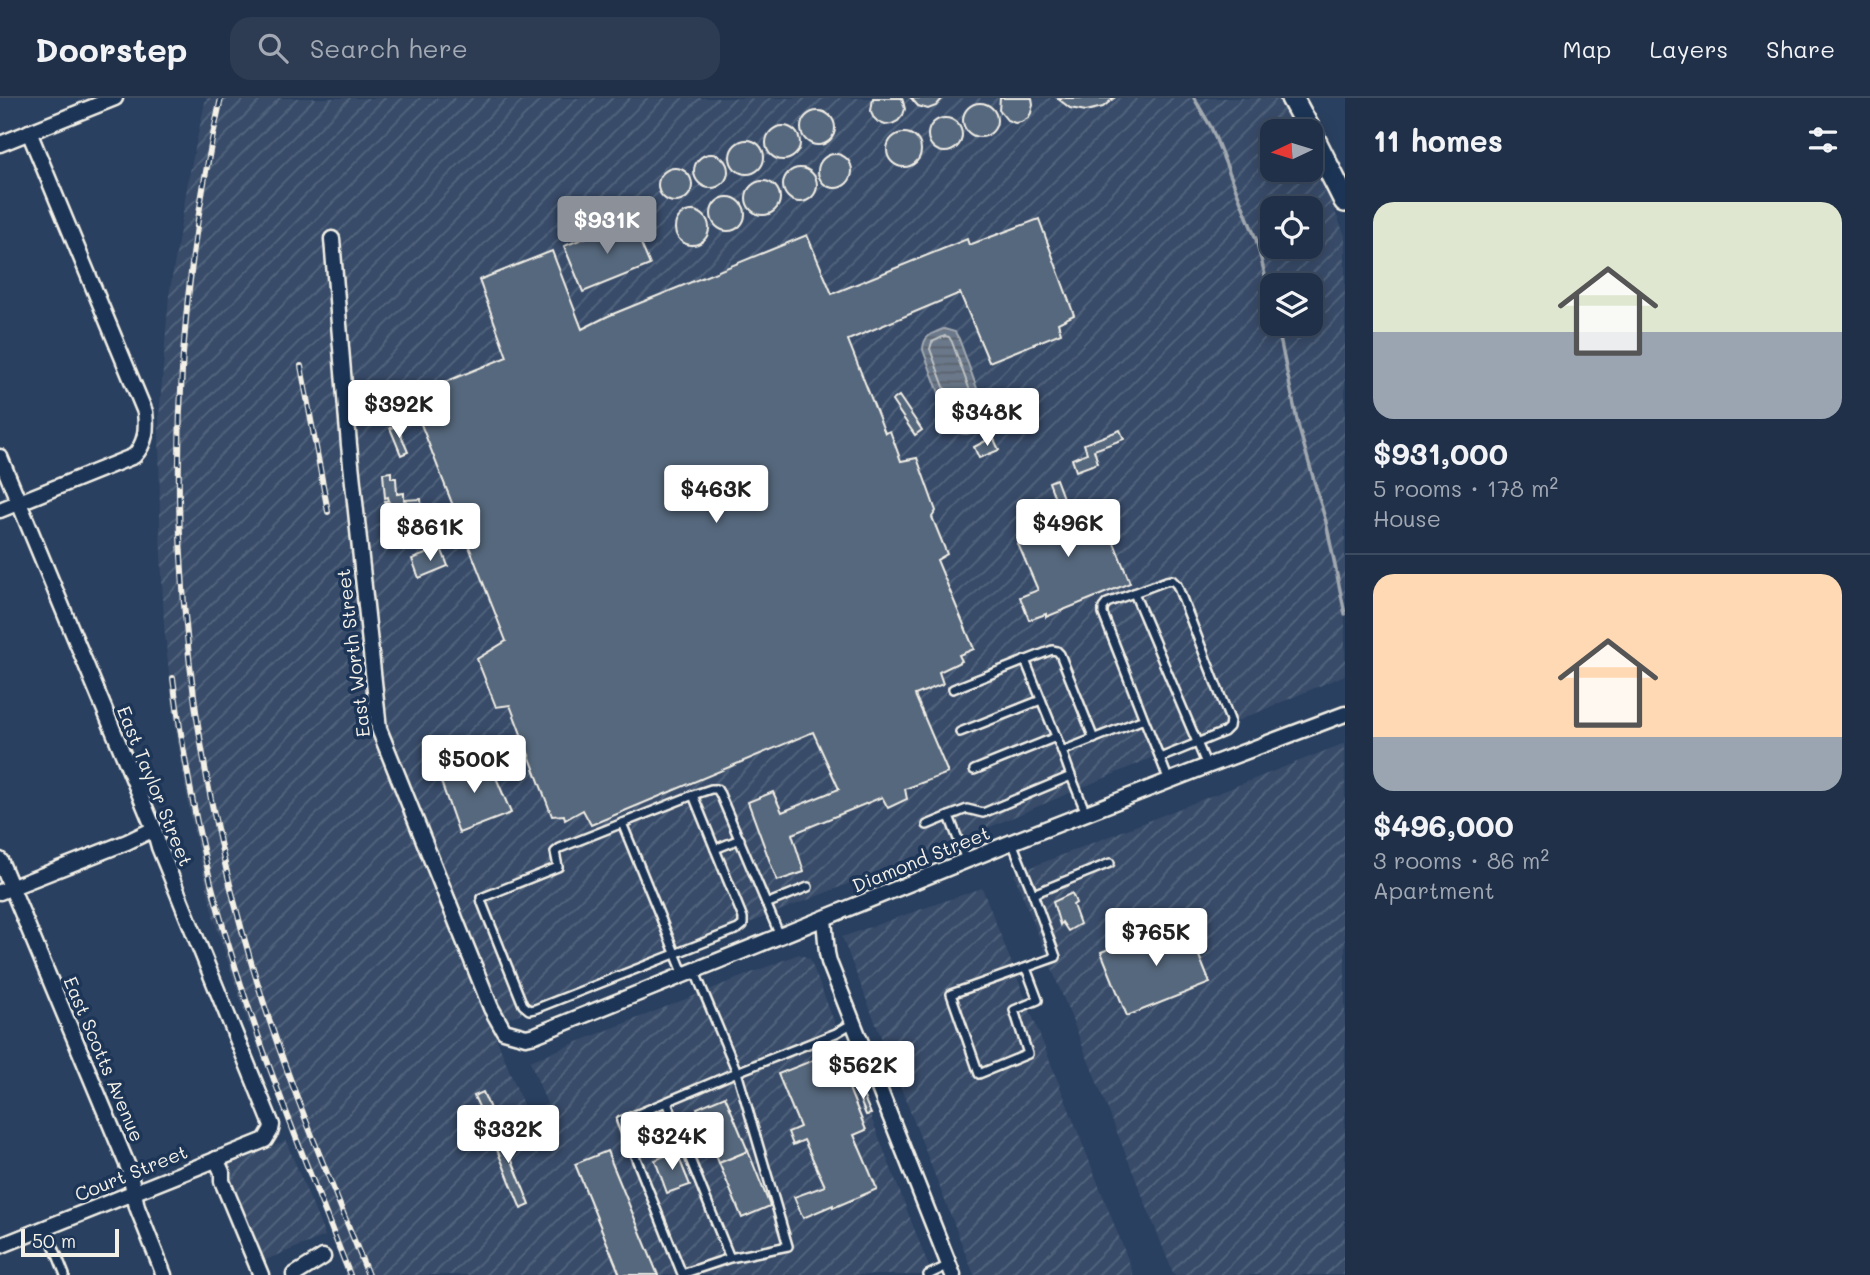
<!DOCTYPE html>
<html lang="en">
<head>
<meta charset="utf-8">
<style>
  :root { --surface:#203048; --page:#2d3c52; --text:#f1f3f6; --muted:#a2a9b4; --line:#3d4b60; --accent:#8c9099 }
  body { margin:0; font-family:Mali,sans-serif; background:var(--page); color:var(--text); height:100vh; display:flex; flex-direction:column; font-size:26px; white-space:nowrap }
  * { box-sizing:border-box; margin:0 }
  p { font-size:23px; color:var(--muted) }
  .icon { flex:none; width:38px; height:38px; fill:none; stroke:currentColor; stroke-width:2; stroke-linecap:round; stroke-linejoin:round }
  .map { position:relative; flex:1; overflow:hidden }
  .panel { display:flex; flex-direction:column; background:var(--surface); width:525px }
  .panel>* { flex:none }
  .needle { width:46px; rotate:266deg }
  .tools { position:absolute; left:1260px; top:21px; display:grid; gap:14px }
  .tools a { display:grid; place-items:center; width:63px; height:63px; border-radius:14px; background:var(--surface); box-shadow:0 4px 18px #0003,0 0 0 2px var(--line); font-size:35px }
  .scale { position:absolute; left:21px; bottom:18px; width:98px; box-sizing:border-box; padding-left:7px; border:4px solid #f4f1e8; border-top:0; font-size:19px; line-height:24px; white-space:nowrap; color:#f4f1e8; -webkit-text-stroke:5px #1d3557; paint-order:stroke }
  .price { position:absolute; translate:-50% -60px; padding:0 16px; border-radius:7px; background:#fff; color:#222; font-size:23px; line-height:46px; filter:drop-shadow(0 2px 4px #0008) }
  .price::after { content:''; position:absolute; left:50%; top:42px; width:21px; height:16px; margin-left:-10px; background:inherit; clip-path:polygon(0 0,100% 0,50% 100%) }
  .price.active { background:var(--accent); color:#fff }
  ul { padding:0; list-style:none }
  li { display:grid; align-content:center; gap:14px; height:371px; padding:0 28px }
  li+li { border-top:2px solid var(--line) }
  li span { display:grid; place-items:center; height:217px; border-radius:21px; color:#555 }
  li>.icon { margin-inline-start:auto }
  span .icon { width:126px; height:126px; fill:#fffc; stroke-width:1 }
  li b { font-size:30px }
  h2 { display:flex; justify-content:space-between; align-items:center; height:84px; padding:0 28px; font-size:30px }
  header { display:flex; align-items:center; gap:42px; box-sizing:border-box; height:98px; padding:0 35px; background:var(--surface); border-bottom:2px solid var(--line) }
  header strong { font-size:33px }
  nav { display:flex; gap:38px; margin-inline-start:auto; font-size:24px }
  .search { width:490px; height:63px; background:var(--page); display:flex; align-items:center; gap:18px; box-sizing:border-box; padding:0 24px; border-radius:21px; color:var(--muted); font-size:26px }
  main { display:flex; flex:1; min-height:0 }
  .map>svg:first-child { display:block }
  .industrial { fill:url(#industrial-furrows); fill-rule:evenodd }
  .water { fill:url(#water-rules); stroke:#a1a8b0; stroke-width:2 }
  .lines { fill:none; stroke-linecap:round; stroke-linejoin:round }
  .shore { stroke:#bdc1c2; stroke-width:2 }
  .stream { stroke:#a1a8b0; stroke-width:3.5 }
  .building { fill:#56677d; stroke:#f4f1e8; stroke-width:2 }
  .service-casing { stroke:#f4f1e8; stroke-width:12 }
  .minor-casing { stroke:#f4f1e8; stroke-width:19 }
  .secondary-casing { stroke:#f4f1e8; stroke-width:26 }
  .service { stroke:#1d3557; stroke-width:7 }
  .minor { stroke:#1d3557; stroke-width:14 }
  .secondary { stroke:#1d3557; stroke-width:21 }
  .rail-casing { stroke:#f4f1e8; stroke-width:6 }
  .rail { stroke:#1d3557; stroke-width:3.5; stroke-dasharray:10; stroke-linecap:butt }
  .labels { text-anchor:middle; stroke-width:7; stroke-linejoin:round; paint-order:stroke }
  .street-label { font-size:19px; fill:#f4f1e8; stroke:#1d3557 }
</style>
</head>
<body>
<header>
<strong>Doorstep</strong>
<div class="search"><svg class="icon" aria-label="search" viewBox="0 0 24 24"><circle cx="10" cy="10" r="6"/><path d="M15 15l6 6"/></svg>Search here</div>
<nav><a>Map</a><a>Layers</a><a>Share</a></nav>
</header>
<main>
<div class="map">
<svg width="1345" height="1177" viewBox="0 0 1345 1177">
  <defs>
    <pattern id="industrial-furrows" width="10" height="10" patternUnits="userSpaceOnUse" patternTransform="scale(1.75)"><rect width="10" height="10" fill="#374c69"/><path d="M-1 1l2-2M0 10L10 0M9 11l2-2" fill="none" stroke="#55667e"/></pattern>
    <pattern id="water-rules" width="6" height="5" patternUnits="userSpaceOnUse" patternTransform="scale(1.75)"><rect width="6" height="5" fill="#6a788a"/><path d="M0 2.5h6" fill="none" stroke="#5b626b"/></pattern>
  </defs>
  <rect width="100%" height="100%" fill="#2a4060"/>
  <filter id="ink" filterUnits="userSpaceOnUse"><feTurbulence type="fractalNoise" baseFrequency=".0143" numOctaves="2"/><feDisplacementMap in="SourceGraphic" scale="14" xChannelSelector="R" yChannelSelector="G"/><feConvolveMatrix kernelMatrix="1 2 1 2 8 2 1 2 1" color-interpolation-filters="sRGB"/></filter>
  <g filter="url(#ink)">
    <g class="industrial">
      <path d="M 206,0 L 1288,0 L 1302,33 L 1272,33 L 1272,72 L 1311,72 L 1311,54 L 1345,138 L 1345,577 L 969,738 L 491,927 L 526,1014 L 547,1006 L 530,963 L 799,856 L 810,861 L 932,1177 L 346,1177 L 247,921 L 214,821 L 190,716 L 174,621 L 164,527 L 160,431 L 159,319 L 169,198 L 189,78 ZM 1272,110 L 1311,110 L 1311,149 L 1272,149 ZM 1272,187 L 1311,187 L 1311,226 L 1272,226 Z"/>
      <path d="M 1345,645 L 1345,1177 L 1174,1177 L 1014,776 Z"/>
      <path d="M 982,790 L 1134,1177 L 974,1177 L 842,839 Z"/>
      <path d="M 286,1043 L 325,1138 L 263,1163 L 224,1068 Z"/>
    </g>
    <path class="water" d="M 944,231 L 955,234 L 959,241 L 987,318 L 987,327 C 975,335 960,342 951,327 L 923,252 C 923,238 932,235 944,231 Z"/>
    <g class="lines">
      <path class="shore" d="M 945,238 L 949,239 L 952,244 L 980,320 L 979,324 L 966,329 L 961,329 L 957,324 L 930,251 L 932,244 Z"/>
      <g class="stream">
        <path d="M 1194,0 L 1211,29 L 1256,141 L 1272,205"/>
        <path d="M 1277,226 L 1298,327 L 1326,424 L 1345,516"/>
      </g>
    </g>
    <g class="building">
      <path d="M 873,0 L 902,0 L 905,11 L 903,17 L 898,23 L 892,26 L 885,27 L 878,24 L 873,19 L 871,13 Z"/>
      <path d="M 911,0 L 943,0 L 936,8 L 928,11 L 918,8 Z"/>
      <path d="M 1000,0 L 1032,0 L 1033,6 L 1031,15 L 1028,20 L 1021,24 L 1015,25 L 1007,22 L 999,12 Z"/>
      <path d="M 1057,0 L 1114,0 L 1103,9 L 1086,13 L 1070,10 Z"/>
      <circle cx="980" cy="22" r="17"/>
      <circle cx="818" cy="30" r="17"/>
      <circle cx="945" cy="37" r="17"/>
      <circle cx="783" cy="45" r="17"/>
      <circle cx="904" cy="52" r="17"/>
      <circle cx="747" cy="59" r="17"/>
      <circle cx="711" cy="73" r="17"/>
      <circle cx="835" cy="73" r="17"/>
      <circle cx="800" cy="87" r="17"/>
      <circle cx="675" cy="87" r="17"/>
      <circle cx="763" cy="100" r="17"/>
      <circle cx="728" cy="116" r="17"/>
      <circle cx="692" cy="130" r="17"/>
      <path d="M 1039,121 L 1074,217 L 1058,225 L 1061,235 L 989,264 L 960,195 L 848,242 L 885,335 L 890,333 L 901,363 L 917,360 L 936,413 L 932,419 L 947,456 L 937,462 L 974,551 L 959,557 L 962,563 L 939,574 L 943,586 L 915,597 L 948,675 L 905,691 L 907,701 L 888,710 L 882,699 L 792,736 L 804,774 L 777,783 L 748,704 L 773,694 L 782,714 L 839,691 L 813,634 L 591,727 L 583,712 L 565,722 L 564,717 L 552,718 L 510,607 L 496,609 L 477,561 L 506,543 L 410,298 L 507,259 L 479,182 L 552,153 L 582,231 L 608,218 L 807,137 L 832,196 L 967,141 L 969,147 Z"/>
      <path d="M 631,122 L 650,167 L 583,194 L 564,148 Z"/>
      <path d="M 899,298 L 922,332 L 915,337 L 892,303 Z"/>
      <path d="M 397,328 L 408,354 L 401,357 L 390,330 Z"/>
      <path d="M 1120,332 L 1124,341 L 1094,352 L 1098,365 L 1076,373 L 1072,361 L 1087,355 L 1084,346 Z"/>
      <path d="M 993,339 L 999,352 L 979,360 L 974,349 Z"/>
      <path d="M 391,374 L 391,380 L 396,380 L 397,396 L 404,395 L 404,402 L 421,401 L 422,420 L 386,422 L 385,403 L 389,403 L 388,399 L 385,400 L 383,375 Z"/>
      <path d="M 1056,381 L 1072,424 L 1101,412 L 1130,485 L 1046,519 L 1046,516 L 1029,522 L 1020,499 L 1038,492 L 1018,446 L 1028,443 L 1019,420 L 1057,406 L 1049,384 Z"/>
      <path d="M 441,450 L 448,468 L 419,480 L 412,461 Z"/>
      <path d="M 487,658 L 511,715 L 459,735 L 439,678 Z"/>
      <path d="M 1072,795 L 1076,805 L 1073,807 L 1080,826 L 1068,833 L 1062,824 L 1060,827 L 1053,804 Z"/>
      <path d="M 1184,821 L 1210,885 L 1127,918 L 1101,854 Z"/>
      <path d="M 834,954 L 866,1032 L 854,1037 L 877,1091 L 833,1110 L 833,1107 L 803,1120 L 794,1099 L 825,1088 L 804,1042 L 793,1047 L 788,1034 L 800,1029 L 778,976 Z"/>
      <path d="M 859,988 L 871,1016 L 866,1017 L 855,990 Z"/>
      <path d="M 483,994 L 493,1018 L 485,1022 L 474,998 Z"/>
      <path d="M 725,998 L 748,1053 L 719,1065 L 697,1010 Z"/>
      <path d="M 496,1023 L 530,1107 L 521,1111 L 487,1027 Z"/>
      <path d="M 607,1053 L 658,1177 L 620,1177 L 575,1066 Z"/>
      <path d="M 676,1053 L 690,1087 L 667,1095 L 655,1062 Z"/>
      <path d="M 748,1053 L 770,1108 L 742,1120 L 719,1065 Z"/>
    </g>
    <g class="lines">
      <g class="service-casing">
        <g id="service">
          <path d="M 1134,495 L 1207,668"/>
          <path d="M 1025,562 L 1062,653"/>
          <path d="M 953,591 L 1052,552 L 1057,553 L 1060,556 L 1094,641"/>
          <path d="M 960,634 L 1041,602"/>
          <path d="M 1160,660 L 1169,683"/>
          <path d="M 974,672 L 1056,639"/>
          <path d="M 1071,678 L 1086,715"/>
          <path d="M 693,697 L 743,820 L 743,827 L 738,831 L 535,911 L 529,912 L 523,907 L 482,805 L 481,800 L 558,769 L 555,754 L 560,750 L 693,697 L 711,691 L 717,691 L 720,696 L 780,838"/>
          <path d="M 622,725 L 684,877"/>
          <path d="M 927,727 L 949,718"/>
          <path d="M 1012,744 L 1033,796 L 1056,859 L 951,896 L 979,976 L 1028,956 L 1014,912 L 1038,902 L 1026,870"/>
          <path d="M 715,751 L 740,741"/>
          <path d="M 966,762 L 949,718 L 967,711 L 983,715 L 1071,678 L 1062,653 L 1144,621 L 1160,660 L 1224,634 L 1229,629 L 1230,622 L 1177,487 L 1172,482 L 1166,483 L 1107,505 L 1103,510 L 1103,516 L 1144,621"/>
          <path d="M 1033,796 L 1110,765"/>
          <path d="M 766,806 L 808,789"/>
          <path d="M 695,874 L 737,974 L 836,935 L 853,925"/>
          <path d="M 667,1004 L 730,1160 L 788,1148 L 737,974 L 621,1023 L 682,1176 L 730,1160"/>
          <path d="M 46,1129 L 65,1177"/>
          <path d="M 928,1177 L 949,1167"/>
        </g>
      </g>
      <g class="minor-casing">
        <g id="minor">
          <path d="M 0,46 L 115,0"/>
          <path d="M 332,141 L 349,347 L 379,631 L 491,910 L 504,933 L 526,939 L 535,937 L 1012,744 L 1207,668 L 1345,616"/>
          <path d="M 0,359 L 154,731 L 159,749 L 272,1027 L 271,1032 L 265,1042 L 0,1148"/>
          <path d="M 0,412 L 134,358 C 146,345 147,331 145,314 L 29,34"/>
          <path d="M 0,762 L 129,1071 L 137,1109 L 164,1177"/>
          <path d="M 0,794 L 127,744 L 154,731"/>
          <path d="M 824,821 L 827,855 L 829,864 L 953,1177"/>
          <path d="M 216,1061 L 222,1074 L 222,1083 L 261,1177"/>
          <path d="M 294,1177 L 323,1159"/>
        </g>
      </g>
      <g class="secondary-casing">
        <g id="secondary">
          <path d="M 1292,0 L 1310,33"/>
          <path d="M 1311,35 L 1345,103"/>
        </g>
      </g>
      <use href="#service" class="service"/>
      <use href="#minor" class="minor"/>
      <use href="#secondary" class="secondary"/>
      <g class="rail-casing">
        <g id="rail">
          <path d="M 221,0 C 153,300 168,601 260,893 C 290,990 331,1083 368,1177"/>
          <path d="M 301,268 L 328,414"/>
          <path d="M 173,580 C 182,649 194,718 211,785 C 246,919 299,1048 350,1177"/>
        </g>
      </g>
      <use href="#rail" class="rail"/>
    </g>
  </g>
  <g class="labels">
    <g class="street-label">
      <text transform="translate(353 555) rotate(-97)" y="7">East Worth Street</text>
      <text transform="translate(155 688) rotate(68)" y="7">East Taylor Street</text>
      <text transform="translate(921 761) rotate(-22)" y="7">Diamond Street</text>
      <text transform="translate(104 961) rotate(67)" y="7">East Scotts Avenue</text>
      <text transform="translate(131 1075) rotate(-22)" y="7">Court Street</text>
    </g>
  </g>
</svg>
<div class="tools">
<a><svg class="needle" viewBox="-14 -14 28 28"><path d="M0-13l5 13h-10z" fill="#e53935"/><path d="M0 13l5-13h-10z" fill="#a2a9b4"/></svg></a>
<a><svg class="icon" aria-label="locate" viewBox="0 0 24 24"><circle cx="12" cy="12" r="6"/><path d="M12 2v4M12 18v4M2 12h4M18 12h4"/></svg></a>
<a><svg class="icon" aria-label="layers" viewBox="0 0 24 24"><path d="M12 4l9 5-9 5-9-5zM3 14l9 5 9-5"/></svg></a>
</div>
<div class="scale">50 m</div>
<b class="price active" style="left:607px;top:158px">$931K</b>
<b class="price" style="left:399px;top:342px">$392K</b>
<b class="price" style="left:987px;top:350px">$348K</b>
<b class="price" style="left:716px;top:427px">$463K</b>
<b class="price" style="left:1068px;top:461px">$496K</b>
<b class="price" style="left:430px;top:465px">$861K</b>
<b class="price" style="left:474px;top:697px">$500K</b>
<b class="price" style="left:1156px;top:870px">$765K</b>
<b class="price" style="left:863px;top:1003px">$562K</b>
<b class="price" style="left:508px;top:1067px">$332K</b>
<b class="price" style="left:672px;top:1074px">$324K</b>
</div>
<section class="panel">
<h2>11 homes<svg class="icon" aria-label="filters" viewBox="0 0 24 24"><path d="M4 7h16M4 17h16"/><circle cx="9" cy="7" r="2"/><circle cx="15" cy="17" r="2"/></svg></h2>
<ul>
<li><span style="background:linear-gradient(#dfe7d0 60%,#9aa5b1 0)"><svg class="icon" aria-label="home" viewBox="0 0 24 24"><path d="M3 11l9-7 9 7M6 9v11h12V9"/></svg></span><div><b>$931,000</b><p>5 rooms · 178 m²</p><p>House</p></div></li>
<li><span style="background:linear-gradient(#ffd9b3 75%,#9aa5b1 0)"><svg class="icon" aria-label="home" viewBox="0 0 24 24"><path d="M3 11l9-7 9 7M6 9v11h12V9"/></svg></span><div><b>$496,000</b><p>3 rooms · 86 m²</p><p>Apartment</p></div></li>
</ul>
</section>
</main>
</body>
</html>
